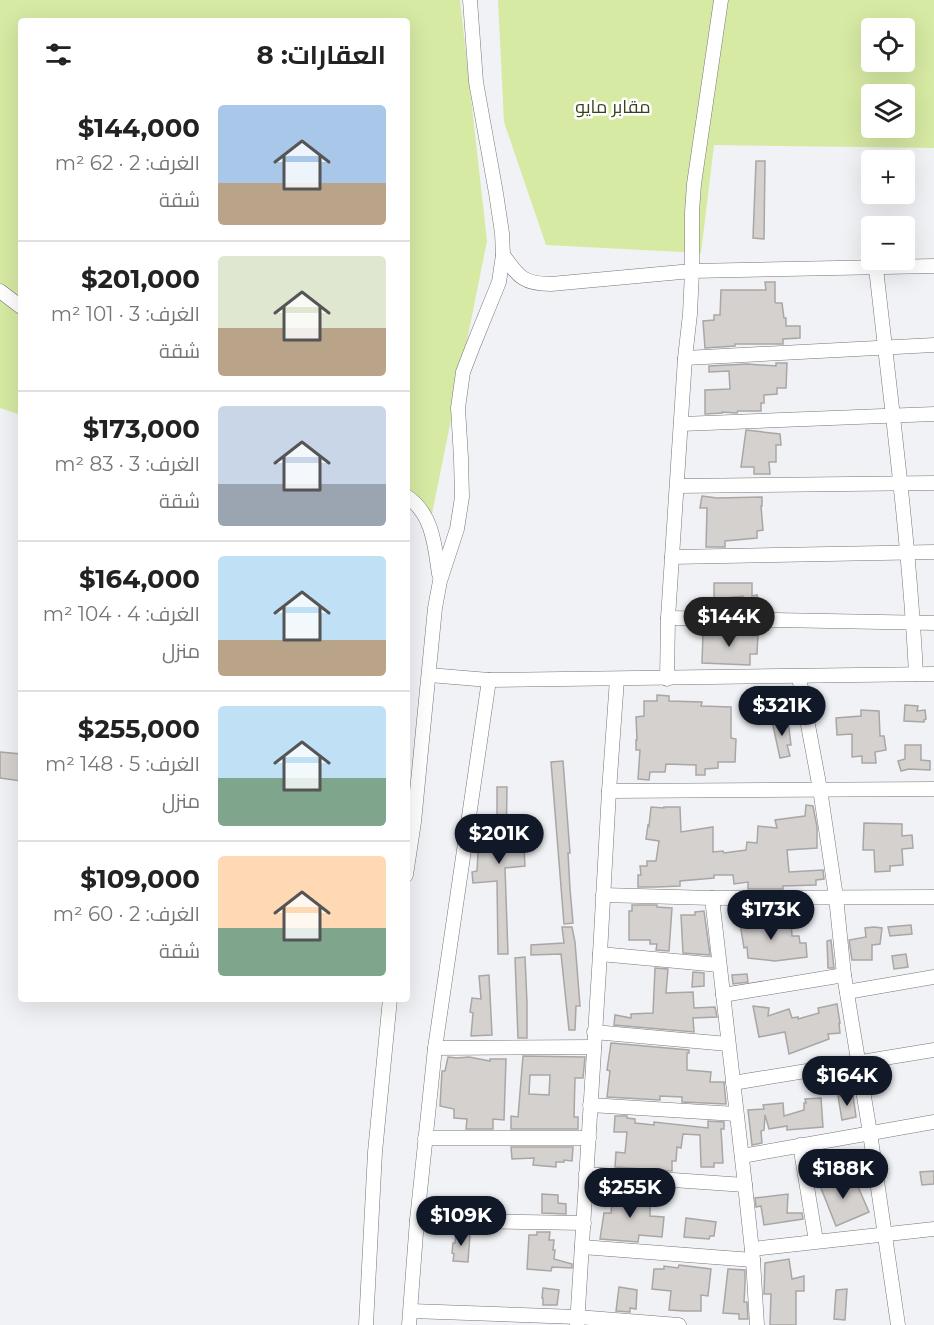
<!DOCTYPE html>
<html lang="ar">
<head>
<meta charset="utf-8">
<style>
  :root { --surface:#fff; --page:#f6f6f6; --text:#222; --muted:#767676; --line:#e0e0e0; --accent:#111827 }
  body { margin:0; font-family:Montserrat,Cairo,sans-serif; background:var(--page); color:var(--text); direction:rtl; height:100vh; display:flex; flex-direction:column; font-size:22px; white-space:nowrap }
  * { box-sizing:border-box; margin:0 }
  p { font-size:20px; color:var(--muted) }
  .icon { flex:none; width:33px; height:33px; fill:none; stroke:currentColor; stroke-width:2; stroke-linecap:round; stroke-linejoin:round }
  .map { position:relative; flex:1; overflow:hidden; direction:ltr }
  .side { position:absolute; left:18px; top:18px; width:392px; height:984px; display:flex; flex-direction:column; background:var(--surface); border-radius:6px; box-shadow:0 6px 24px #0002; direction:rtl }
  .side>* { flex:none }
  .buttons { position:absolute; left:861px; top:18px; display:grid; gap:12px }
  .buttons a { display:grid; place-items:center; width:54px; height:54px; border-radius:6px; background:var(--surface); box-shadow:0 6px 24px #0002; font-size:30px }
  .price { position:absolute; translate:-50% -51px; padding:0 14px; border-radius:21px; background:var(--accent); color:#fff; font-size:20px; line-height:39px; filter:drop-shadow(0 2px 3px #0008) }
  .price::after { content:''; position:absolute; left:50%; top:36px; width:18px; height:14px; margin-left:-9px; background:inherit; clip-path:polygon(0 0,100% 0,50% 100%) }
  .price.selected { background:#222; color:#fff }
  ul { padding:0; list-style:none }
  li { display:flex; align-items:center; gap:18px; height:150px; padding:0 24px }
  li+li { border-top:2px solid var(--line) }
  li span { display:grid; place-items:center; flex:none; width:168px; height:120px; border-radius:6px; color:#555 }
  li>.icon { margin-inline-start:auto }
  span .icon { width:72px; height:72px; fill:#fffc; stroke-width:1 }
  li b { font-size:26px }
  h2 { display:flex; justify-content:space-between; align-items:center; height:72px; padding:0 24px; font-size:26px }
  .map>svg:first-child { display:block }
  .green { fill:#d6eaa3; fill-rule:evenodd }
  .building { fill:#d4d1cf; stroke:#a9a6a5; stroke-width:1.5; fill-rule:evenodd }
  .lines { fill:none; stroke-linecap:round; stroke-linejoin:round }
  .minor-casing { stroke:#757678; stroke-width:15 }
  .minor { stroke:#fff; stroke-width:14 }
  .labels { text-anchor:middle; stroke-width:5; stroke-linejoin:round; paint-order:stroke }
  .park-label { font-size:18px; fill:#384219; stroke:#fff }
</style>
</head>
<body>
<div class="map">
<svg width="934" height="1325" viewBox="0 0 934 1325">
  <rect width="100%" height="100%" fill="#f1f2f5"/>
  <g class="green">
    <path d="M 0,0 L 460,0 L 487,241 L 432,514 L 407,509 L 406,21 L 21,21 L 21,415 L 0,408 Z"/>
    <path d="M 498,0 L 934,0 L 934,148 L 714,145 L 701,253 L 546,245 L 504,122 ZM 872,28 L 904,28 L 904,62 L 872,62 ZM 872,94 L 904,94 L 904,128 L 872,128 Z"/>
  </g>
  <g class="building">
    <path d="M 756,161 L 765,161 L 764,239 L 753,238 Z"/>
    <path d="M 765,282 L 775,282 L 775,302 L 776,303 L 782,303 L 784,318 L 786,318 L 786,326 L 800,326 L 800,338 L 783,339 L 783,344 L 735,344 L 735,346 L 705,348 L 703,321 L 714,320 L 714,315 L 720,315 L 721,290 L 766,290 Z"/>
    <path d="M 776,363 L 787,363 L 786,388 L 777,388 L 777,394 L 764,395 L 764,403 L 761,403 L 761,411 L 738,411 L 737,413 L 722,412 L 722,413 L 705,414 L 705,390 L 730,389 L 729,371 L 709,372 L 709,366 L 747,364 L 776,366 Z"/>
    <path d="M 746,430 L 780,434 L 781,445 L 776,445 L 776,462 L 769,462 L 770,474 L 754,474 L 754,467 L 741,467 Z"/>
    <path d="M 702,496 L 717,498 L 762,497 L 762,506 L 761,506 L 763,530 L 757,531 L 757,538 L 725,541 L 725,547 L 706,547 L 707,508 L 700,508 Z"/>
    <path d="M 714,583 L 752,583 L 752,596 L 757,595 L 758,604 L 752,605 L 752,611 L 746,610 L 743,596 L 725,598 L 724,603 L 714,603 Z"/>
    <path d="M 703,633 L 758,634 L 757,654 L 750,654 L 750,665 L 702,663 Z"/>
    <path d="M 657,695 L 669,696 L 669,701 L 702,702 L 701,706 L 731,707 L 731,738 L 736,739 L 735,762 L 718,762 L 718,768 L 705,769 L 705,775 L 696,775 L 696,765 L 666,764 L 665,772 L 650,772 L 649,780 L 638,779 L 640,750 L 636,750 L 636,740 L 637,740 L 636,717 L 644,716 L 644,701 L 657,701 Z"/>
    <path d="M 905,705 L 918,706 L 917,711 L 925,710 L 926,719 L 924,720 L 924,722 L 904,721 Z"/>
    <path d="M 861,710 L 879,711 L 880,736 L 884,736 L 886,750 L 875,752 L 876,763 L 862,763 L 862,756 L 852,757 L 852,734 L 837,735 L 836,718 L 861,716 Z"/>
    <path d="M 772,721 L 788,721 L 791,745 L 787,745 L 790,756 L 780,758 Z"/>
    <path d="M 905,745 L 921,745 L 921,760 L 930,761 L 930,770 L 909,769 L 901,771 L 898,761 L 905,759 Z"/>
    <path d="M 0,752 L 21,754 L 21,781 L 0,778 Z"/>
    <path d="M 563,761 L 570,853 L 568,853 L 570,889 L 573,923 L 564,924 L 551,762 Z"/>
    <path d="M 497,787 L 507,787 L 506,849 L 524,847 L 525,866 L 505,868 L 508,954 L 498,954 L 497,881 L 473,883 L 472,872 L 477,871 L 479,836 L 497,837 Z"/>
    <path d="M 806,805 L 813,806 L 817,827 L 817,848 L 787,850 L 789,872 L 823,870 L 824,879 L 816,880 L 816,885 L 783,886 L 783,889 L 748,889 L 748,882 L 734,884 L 733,875 L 714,875 L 714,878 L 680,881 L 680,886 L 656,887 L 638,887 L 638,875 L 641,875 L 640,866 L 647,866 L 647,861 L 656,861 L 659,841 L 646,839 L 648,825 L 649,826 L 651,807 L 664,808 L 664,807 L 680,807 L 681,832 L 713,827 L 713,852 L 723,851 L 724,853 L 746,850 L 747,842 L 757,843 L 758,826 L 777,828 L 775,820 L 805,816 Z"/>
    <path d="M 864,823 L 902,824 L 902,836 L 912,835 L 913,848 L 902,849 L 903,865 L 890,866 L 890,871 L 875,872 L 874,850 L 863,850 Z"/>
    <path d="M 632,905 L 657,905 L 657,907 L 672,908 L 669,951 L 656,950 L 657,944 L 650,944 L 650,940 L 629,940 L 629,911 L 632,911 Z"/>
    <path d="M 704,911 L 710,955 L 683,953 L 681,915 L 695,915 L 695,912 Z"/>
    <path d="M 738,911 L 749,913 L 748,919 L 758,919 L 758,927 L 778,928 L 777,920 L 791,920 L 792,936 L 799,936 L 800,943 L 806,943 L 807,957 L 775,961 L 748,958 L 747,947 L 744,948 Z"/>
    <path d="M 911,925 L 912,934 L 890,936 L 888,927 Z"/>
    <path d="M 562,927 L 572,927 L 575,942 L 580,1006 L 576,1006 L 575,1030 L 569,1030 L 561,954 L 531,955 L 531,945 L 564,943 Z"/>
    <path d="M 874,927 L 882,928 L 880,944 L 872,945 L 872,960 L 852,960 L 849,940 L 866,937 L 865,928 Z"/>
    <path d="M 831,940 L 834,968 L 828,968 L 827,941 Z"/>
    <path d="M 906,954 L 908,967 L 894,969 L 892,956 Z"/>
    <path d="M 525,957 L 527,1003 L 527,1038 L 518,1038 L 515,958 Z"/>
    <path d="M 655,968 L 668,969 L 666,993 L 693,992 L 694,1008 L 715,1007 L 717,1017 L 693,1018 L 694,1032 L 614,1025 L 615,1015 L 631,1018 L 631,1014 L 653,1013 Z"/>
    <path d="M 693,972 L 704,973 L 704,986 L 692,987 Z"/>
    <path d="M 747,974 L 748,982 L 733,984 L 732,975 Z"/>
    <path d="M 489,975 L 492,1035 L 471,1036 L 473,1013 L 470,1012 L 472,998 L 481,999 L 479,976 Z"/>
    <path d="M 837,1004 L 840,1023 L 839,1023 L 840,1033 L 828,1034 L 829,1039 L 789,1054 L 785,1032 L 759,1037 L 753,1006 L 769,1008 L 768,1016 L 789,1009 L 792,1018 L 798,1017 L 798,1019 L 819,1013 L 818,1008 Z"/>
    <path d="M 611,1043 L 689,1050 L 689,1053 L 687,1053 L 687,1070 L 711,1072 L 710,1082 L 724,1082 L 726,1104 L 682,1102 L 682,1097 L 660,1096 L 660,1100 L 607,1097 L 610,1071 L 607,1070 Z"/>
    <path d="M 523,1056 L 585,1057 L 583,1078 L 575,1078 L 574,1117 L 578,1117 L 578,1129 L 511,1129 L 511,1116 L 518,1117 ZM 530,1075 L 550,1075 L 549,1095 L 529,1094 Z"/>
    <path d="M 448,1057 L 457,1058 L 469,1057 L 490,1061 L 490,1059 L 506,1059 L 504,1120 L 493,1119 L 493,1129 L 466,1129 L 467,1119 L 454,1118 L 454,1109 L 440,1106 L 442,1071 L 445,1071 Z"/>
    <path d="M 853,1095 L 856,1117 L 842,1120 L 838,1096 Z"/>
    <path d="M 821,1098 L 823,1127 L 787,1130 L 787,1126 L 769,1129 L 765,1115 L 764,1130 L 761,1131 L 762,1143 L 752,1145 L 748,1110 L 764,1109 L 763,1105 L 783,1103 L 784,1116 L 804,1110 L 804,1103 L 806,1103 L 805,1099 Z"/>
    <path d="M 615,1116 L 627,1116 L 627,1118 L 635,1119 L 635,1123 L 654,1125 L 654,1122 L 708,1128 L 708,1121 L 724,1122 L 724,1129 L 721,1129 L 723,1163 L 714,1163 L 714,1167 L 701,1167 L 700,1135 L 683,1134 L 681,1148 L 677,1147 L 676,1161 L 672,1161 L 672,1171 L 615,1167 L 616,1152 L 625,1153 L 627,1132 L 614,1132 Z"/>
    <path d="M 511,1147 L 573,1147 L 572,1161 L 564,1160 L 564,1162 L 556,1162 L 556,1167 L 533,1165 L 534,1158 L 512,1159 Z"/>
    <path d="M 934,1171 L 934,1184 L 922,1185 L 920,1172 Z"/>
    <path d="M 837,1174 L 842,1188 L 856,1182 L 869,1212 L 836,1226 L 821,1188 L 821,1180 Z"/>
    <path d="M 626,1186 L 638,1187 L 637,1206 L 650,1206 L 650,1216 L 664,1217 L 662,1237 L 639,1235 L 638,1242 L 600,1239 L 604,1213 L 611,1213 L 612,1203 L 617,1203 L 618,1190 L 626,1190 Z"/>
    <path d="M 542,1194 L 558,1195 L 558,1203 L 566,1204 L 566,1214 L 542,1213 Z"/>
    <path d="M 788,1194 L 787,1213 L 802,1213 L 803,1219 L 764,1225 L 761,1206 L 756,1207 L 755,1198 Z"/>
    <path d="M 686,1218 L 716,1222 L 714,1236 L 710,1236 L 709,1239 L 684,1237 Z"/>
    <path d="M 456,1231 L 470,1233 L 468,1262 L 453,1261 L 454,1254 L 452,1253 L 453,1243 L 455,1243 Z"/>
    <path d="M 537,1232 L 550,1232 L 549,1240 L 554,1240 L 553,1250 L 555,1250 L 554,1259 L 572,1264 L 572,1268 L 552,1267 L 551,1271 L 527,1269 L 529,1235 L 537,1235 Z"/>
    <path d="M 789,1259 L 792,1279 L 804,1276 L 804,1291 L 796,1291 L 796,1325 L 770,1325 L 771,1294 L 764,1294 L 765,1263 Z"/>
    <path d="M 679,1265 L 711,1269 L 708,1296 L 701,1295 L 701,1311 L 684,1311 L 669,1310 L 671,1291 L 652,1289 L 654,1269 L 664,1269 L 664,1266 L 678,1268 Z"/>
    <path d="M 728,1269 L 745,1270 L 745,1283 L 744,1302 L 747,1302 L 748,1319 L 739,1319 L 739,1314 L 723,1313 Z"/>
    <path d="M 619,1287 L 637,1290 L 636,1309 L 630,1308 L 630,1312 L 616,1311 Z"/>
    <path d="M 543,1288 L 559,1290 L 557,1305 L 543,1305 L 543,1298 L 542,1298 Z"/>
    <path d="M 847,1289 L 845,1320 L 834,1319 L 836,1290 Z"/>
  </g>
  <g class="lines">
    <g class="minor-casing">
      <g id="minor">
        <path d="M 503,255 C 519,277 523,284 551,284 L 692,271 L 692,212 L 694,184 L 721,0"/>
        <path d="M 876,268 C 891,403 909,538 916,674"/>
        <path d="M 0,291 L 21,307"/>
        <path d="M 685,358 L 934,345"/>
        <path d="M 681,424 L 934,414"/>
        <path d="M 677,486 L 934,483"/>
        <path d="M 406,496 C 433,513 435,547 439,574"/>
        <path d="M 672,557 L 934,552"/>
        <path d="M 668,618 L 934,623"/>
        <path d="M 429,675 L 489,680 L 934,674"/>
        <path d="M 799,677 L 820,789 L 836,897 L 844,975 L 870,1133 L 898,1325"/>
        <path d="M 667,679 L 668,618 L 685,358 L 690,314 L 692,271 L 934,266"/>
        <path d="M 609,791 L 934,789"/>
        <path d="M 406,875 L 414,822 L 435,608 L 440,581 L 457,529 L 462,497 L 461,458 L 458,408 L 463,372 L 473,346 L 499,282 L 503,255 L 502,233 L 496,193 L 476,82 L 470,0"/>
        <path d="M 603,895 L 712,898 L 934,897"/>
        <path d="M 712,898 L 745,1185 L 753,1260 L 757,1325"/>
        <path d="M 600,954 L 719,965"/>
        <path d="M 847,992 L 934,977"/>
        <path d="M 723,995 L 844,975"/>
        <path d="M 594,1032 L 728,1044"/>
        <path d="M 435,1048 L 594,1047"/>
        <path d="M 733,1083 L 934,1050"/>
        <path d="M 590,1105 L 736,1114"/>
        <path d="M 425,1138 L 589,1138"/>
        <path d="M 800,1145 L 816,1241"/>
        <path d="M 742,1156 L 934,1122"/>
        <path d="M 586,1174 L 745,1185"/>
        <path d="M 417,1220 L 584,1223"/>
        <path d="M 582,1247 L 753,1260"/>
        <path d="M 752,1249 L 934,1229"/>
        <path d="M 411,1311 L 577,1317 L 679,1325"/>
        <path d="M 366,1325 L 375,1152 L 390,999"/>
        <path d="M 409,1325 L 417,1220 L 435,1048 L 489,680"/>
        <path d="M 577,1325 L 600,954 L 609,791 L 617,679"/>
      </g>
    </g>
    <use href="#minor" class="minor"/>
  </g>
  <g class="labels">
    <g class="park-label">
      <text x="613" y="113">مقابر مايو</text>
    </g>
  </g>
</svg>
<div class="buttons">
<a><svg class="icon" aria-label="locate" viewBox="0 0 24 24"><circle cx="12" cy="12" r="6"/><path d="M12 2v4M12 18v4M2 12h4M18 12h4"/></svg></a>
<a><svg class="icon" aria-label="layers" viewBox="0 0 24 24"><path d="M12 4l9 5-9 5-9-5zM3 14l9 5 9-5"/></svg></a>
<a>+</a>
<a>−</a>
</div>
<b class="price selected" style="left:729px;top:648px">$144K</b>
<b class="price" style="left:782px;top:737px">$321K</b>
<b class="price" style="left:499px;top:865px">$201K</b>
<b class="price" style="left:771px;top:941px">$173K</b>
<b class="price" style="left:847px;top:1107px">$164K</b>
<b class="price" style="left:843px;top:1200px">$188K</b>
<b class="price" style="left:630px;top:1219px">$255K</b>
<b class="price" style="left:461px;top:1247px">$109K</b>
<section class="side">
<h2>العقارات: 8<svg class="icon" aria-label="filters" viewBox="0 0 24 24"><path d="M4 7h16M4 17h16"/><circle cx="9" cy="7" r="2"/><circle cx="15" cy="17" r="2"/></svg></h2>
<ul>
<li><span style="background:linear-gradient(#a9c7e8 65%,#b9a48a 0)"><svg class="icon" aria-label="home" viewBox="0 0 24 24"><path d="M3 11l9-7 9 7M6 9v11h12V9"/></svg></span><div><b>$144,000</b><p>الغرف: 2 · 62 m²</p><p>شقة</p></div></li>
<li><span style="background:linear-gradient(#dfe7d0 60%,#b9a48a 0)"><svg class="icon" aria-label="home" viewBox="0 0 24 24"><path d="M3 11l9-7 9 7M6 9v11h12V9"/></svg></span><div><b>$201,000</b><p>الغرف: 3 · 101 m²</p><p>شقة</p></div></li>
<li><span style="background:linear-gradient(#c9d6e8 65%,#9aa5b1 0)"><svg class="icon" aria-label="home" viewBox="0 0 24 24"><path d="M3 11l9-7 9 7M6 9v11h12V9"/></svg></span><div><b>$173,000</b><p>الغرف: 3 · 83 m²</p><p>شقة</p></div></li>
<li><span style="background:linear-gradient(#bfe0f5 70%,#b9a48a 0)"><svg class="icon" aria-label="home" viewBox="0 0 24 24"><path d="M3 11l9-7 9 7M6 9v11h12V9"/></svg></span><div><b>$164,000</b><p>الغرف: 4 · 104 m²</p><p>منزل</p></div></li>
<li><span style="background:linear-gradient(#bfe0f5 60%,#7fa58c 0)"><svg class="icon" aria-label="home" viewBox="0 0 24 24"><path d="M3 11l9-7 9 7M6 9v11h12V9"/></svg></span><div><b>$255,000</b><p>الغرف: 5 · 148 m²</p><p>منزل</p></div></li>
<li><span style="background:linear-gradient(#ffd9b3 60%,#7fa58c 0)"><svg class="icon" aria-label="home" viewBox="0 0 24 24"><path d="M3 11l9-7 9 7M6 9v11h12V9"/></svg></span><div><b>$109,000</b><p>الغرف: 2 · 60 m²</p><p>شقة</p></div></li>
</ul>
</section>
</div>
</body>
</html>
